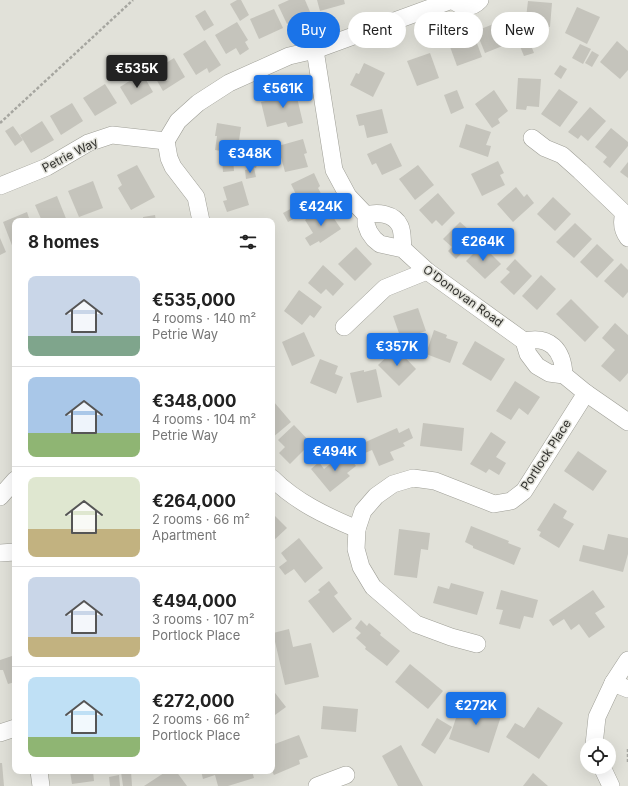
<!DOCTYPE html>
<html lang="en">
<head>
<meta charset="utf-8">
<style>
  :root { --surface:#fff; --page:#f6f6f6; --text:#222; --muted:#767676; --line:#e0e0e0; --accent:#1a73e8 }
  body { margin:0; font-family:Inter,sans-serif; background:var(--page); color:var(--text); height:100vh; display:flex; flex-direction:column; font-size:15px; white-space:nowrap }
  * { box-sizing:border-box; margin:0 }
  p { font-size:13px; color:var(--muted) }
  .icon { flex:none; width:22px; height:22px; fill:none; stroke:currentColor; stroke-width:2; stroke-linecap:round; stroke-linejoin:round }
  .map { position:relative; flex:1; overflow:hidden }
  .details { position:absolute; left:12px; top:218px; width:263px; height:556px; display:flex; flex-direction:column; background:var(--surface); border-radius:8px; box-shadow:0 4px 16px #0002 }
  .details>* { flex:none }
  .hud { position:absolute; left:287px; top:12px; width:281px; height:36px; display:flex; gap:8px }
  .buttons { position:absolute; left:580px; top:738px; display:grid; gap:8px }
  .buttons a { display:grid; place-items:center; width:36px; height:36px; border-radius:50%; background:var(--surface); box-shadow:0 4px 16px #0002; font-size:20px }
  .price { position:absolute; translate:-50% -34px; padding:0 9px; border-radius:4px; background:var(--accent); color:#fff; font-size:13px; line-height:26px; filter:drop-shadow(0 1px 2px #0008) }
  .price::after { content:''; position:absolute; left:50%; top:24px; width:12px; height:9px; margin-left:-6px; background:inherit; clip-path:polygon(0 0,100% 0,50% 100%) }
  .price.on { background:#222; color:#fff }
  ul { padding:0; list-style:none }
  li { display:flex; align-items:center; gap:12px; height:100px; padding:0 16px }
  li+li { border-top:1px solid var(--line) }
  li span { display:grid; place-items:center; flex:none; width:112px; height:80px; border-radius:8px; color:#555 }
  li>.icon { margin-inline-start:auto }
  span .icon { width:48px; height:48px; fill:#fffc; stroke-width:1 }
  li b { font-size:17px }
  h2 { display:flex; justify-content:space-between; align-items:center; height:48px; padding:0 16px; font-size:17px }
  .tag { padding:0 14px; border-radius:18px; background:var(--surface); box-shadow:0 4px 16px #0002; font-size:14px; line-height:36px }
  .tag.on { background:var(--accent); color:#fff }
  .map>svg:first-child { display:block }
  .building { fill:#c5c4bc }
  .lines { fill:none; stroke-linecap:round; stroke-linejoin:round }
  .minor-casing { stroke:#9f9f97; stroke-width:18 }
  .path { stroke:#a6a6a0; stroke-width:2.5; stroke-dasharray:3 2; stroke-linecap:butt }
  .minor { stroke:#fff; stroke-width:17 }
  .labels { text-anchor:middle; stroke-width:3; stroke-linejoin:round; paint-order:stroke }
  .street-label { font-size:12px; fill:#30302d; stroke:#e1e1d9 }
</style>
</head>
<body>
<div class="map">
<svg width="628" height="786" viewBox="0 0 628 786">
  <rect width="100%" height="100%" fill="#e1e1d9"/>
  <g class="building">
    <path d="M 237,0 L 241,0 L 249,15 L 240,21 L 230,4 Z"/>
    <path d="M 289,0 L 305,0 L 311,14 L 287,24 L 278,5 Z"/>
    <path d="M 317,0 L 344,0 L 345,4 L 320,11 Z"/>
    <path d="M 528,1 L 552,3 L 550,27 L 542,26 L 542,33 L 528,32 L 529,27 L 525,26 Z"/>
    <path d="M 577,7 L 600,17 L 587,44 L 565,33 Z"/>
    <path d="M 274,9 L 283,28 L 259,39 L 250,19 Z"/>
    <path d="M 205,10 L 214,25 L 204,31 L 195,16 Z"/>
    <path d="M 501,21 L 510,43 L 485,53 L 476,31 Z"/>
    <path d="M 237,22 L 248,40 L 245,42 L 249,49 L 240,55 L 236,48 L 226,54 L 215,35 Z"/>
    <path d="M 526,33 L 534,53 L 524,56 L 516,37 Z"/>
    <path d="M 474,35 L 482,57 L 457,66 L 449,44 Z"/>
    <path d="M 205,40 L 221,65 L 209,73 L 207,68 L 196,75 L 183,54 Z"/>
    <path d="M 617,41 L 628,51 L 628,70 L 620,79 L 600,62 Z"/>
    <path d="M 580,44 L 591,49 L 583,64 L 572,58 Z"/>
    <path d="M 592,51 L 599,55 L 592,67 L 585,63 Z"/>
    <path d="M 430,53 L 439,78 L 417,86 L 407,61 Z"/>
    <path d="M 174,58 L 185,77 L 163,91 L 152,72 Z"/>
    <path d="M 364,63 L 385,73 L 373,97 L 350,85 L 356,73 L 359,74 Z"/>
    <path d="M 560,65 L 567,69 L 561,79 L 554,74 Z"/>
    <path d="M 142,73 L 153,92 L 131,105 L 120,87 Z"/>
    <path d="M 518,78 L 541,79 L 539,107 L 527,106 L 526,110 L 516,109 Z"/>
    <path d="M 105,84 L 117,103 L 95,116 L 83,98 Z"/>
    <path d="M 295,89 L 303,123 L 288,127 L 286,122 L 267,127 L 261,102 L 270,100 L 269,96 Z"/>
    <path d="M 559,89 L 578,102 L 560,127 L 541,114 Z"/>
    <path d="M 457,90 L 464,108 L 451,114 L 444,95 Z"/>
    <path d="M 494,90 L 508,111 L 498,119 L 500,123 L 492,128 L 475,104 Z"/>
    <path d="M 72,103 L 83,121 L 61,135 L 50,116 Z"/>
    <path d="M 590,107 L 606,121 L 588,141 L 581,135 L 578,139 L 568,132 Z"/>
    <path d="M 382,109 L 388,133 L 367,138 L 364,125 L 359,126 L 356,115 Z"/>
    <path d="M 42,121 L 54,140 L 31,153 L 20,135 Z"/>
    <path d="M 217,123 L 241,127 L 237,154 L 215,150 L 217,136 L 215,136 Z"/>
    <path d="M 466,124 L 491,132 L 486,145 L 491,146 L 488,157 L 459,147 Z"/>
    <path d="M 13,126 L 23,140 L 15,146 L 5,131 Z"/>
    <path d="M 611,128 L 628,142 L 628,146 L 610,168 L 603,162 L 607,157 L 595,147 Z"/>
    <path d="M 303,139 L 307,153 L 304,154 L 308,167 L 285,172 L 278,146 Z"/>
    <path d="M 391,143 L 402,166 L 382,175 L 376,163 L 372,165 L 367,154 Z"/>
    <path d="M 239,153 L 259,158 L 256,168 L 236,163 Z"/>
    <path d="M 233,158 L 234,171 L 223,172 L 222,159 Z"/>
    <path d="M 498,161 L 504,173 L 500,175 L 505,185 L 482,196 L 471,174 Z"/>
    <path d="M 628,162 L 628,178 L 620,172 Z"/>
    <path d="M 137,165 L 155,197 L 131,210 L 118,188 L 122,185 L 117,175 Z"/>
    <path d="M 418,165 L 434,185 L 415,200 L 399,179 Z"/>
    <path d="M 254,168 L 256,177 L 246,179 L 245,170 Z"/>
    <path d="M 314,173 L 320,186 L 318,188 L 324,199 L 303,209 L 291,184 Z"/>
    <path d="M 93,181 L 103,208 L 79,217 L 68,191 Z"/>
    <path d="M 242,181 L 249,205 L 227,212 L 223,201 L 227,200 L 223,187 Z"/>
    <path d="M 516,187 L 524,197 L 527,194 L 534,203 L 513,222 L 497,204 Z"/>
    <path d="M 438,193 L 455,213 L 442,226 L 436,220 L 432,224 L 419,210 Z"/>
    <path d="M 57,196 L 67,221 L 42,221 L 35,205 Z"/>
    <path d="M 553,197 L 571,214 L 555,231 L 537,214 Z"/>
    <path d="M 296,206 L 301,215 L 288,222 L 283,213 Z"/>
    <path d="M 323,208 L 330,219 L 333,217 L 341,229 L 320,243 L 319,241 L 310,246 L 305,238 L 313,233 L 305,220 Z"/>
    <path d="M 27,212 L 30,221 L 15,221 L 15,247 L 13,248 L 3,222 Z"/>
    <path d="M 155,215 L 156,221 L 143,221 L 143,217 Z"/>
    <path d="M 460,222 L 477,237 L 456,259 L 448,251 L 452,247 L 443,239 Z"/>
    <path d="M 575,223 L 592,239 L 574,258 L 556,242 Z"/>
    <path d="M 0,238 L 6,252 L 0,255 Z"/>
    <path d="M 597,244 L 614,260 L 597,278 L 580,262 Z"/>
    <path d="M 482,245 L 501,264 L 485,279 L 466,261 Z"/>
    <path d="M 356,247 L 372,264 L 355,281 L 338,264 Z"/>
    <path d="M 515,259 L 532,276 L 514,295 L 500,282 L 510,272 L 506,269 Z"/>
    <path d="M 621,263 L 628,270 L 628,292 L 623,298 L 604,281 Z"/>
    <path d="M 323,265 L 344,284 L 333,296 L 326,289 L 321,294 L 308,283 Z"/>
    <path d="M 541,275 L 556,289 L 537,310 L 522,296 Z"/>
    <path d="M 299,290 L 322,307 L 314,318 L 310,315 L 302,325 L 284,311 Z"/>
    <path d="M 571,299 L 599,327 L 585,342 L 556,314 Z"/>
    <path d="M 418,308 L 426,331 L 401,339 L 393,316 Z"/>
    <path d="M 615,323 L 628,335 L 628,373 L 620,382 L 601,366 L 615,350 L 602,338 Z"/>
    <path d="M 434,330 L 447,335 L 446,338 L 458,342 L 450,363 L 426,354 Z"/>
    <path d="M 304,332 L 315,356 L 292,366 L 282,342 Z"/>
    <path d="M 475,341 L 505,359 L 491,381 L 462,364 Z"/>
    <path d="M 396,348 L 416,369 L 399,386 L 378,365 Z"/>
    <path d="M 320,359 L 338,366 L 335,374 L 343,377 L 336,394 L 310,383 Z"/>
    <path d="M 376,369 L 382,397 L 357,403 L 350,373 L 364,370 L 364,372 Z"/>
    <path d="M 515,381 L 540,397 L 528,415 L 519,408 L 511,420 L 496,411 Z"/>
    <path d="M 274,402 L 291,422 L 272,438 L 272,404 Z"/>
    <path d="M 423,423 L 464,428 L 462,451 L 420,446 Z"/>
    <path d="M 294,425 L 311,443 L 290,464 L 279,453 L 285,447 L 278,440 Z"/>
    <path d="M 397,428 L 399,433 L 409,428 L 413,438 L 403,443 L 405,446 L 390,452 L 394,460 L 379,466 L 372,450 L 365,453 L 361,444 Z"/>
    <path d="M 491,432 L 506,442 L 496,457 L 506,463 L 499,475 L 489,469 L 486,473 L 470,464 Z"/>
    <path d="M 578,451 L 607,471 L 593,491 L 564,471 Z"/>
    <path d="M 345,452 L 356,466 L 347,473 L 350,476 L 330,492 L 311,469 L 319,462 L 324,469 Z"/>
    <path d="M 554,503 L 567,511 L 563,518 L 574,524 L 559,548 L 539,536 L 541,532 L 537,530 Z"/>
    <path d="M 272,513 L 287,528 L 272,542 Z"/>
    <path d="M 471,526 L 509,541 L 508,543 L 521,548 L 514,565 L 473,548 L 473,546 L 465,542 Z"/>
    <path d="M 399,529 L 430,533 L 428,550 L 421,549 L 417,578 L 394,575 Z"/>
    <path d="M 608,534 L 628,538 L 628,554 L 623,572 L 579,561 L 583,545 L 604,550 Z"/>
    <path d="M 299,538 L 323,568 L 305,583 L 294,569 L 285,575 L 279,567 L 287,561 L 281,553 Z"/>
    <path d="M 329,581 L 338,593 L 334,596 L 352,619 L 333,633 L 308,601 L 320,592 L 318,590 Z"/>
    <path d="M 451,583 L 484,592 L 477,615 L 433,603 L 438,586 L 449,589 Z"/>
    <path d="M 501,590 L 538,600 L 533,618 L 524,616 L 520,629 L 499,624 L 503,610 L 496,609 Z"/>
    <path d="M 593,590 L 605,607 L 595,613 L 605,627 L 589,638 L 579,624 L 571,630 L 564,619 L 553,626 L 549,620 Z"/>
    <path d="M 361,620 L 367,626 L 369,623 L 381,633 L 380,635 L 400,651 L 387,666 L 365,649 L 366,647 L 356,638 L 361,633 L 355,628 Z"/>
    <path d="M 289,629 L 293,647 L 311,643 L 319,677 L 285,685 L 273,633 Z"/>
    <path d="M 15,655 L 15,682 L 8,684 L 3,670 L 0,670 L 0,660 Z"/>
    <path d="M 410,664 L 443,691 L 428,709 L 395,682 Z"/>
    <path d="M 272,689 L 286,707 L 275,715 L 272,711 Z"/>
    <path d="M 462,700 L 502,713 L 489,753 L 449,739 Z"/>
    <path d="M 323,706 L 358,709 L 356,732 L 321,729 Z"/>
    <path d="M 538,707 L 563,723 L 539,759 L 506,737 L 515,723 L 524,728 Z"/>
    <path d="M 437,718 L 452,727 L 435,754 L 421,745 Z"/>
    <path d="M 299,735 L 308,757 L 299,760 L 300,764 L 274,775 L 272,771 L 272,745 Z"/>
    <path d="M 401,745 L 423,786 L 398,786 L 382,756 Z"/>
    <path d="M 0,763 L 2,763 L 4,786 L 0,786 Z"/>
    <path d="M 70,771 L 93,771 L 94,781 L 72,784 Z"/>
    <path d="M 131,771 L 132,786 L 123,786 L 121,772 Z"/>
    <path d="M 167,771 L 176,771 L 187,786 L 144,786 Z"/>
    <path d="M 201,771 L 252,771 L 254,778 L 228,786 L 218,786 L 215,775 L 203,779 Z"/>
    <path d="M 533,773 L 548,786 L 523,786 Z"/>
    <path d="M 119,775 L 120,786 L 110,786 L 109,777 Z"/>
  </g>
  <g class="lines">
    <g class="minor-casing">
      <g id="minor">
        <path d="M 453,0 C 461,8 472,9 480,0"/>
        <path d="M 315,50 L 334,170 L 348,196 L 366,215 L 366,224 L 369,232 L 374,239 L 380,244 L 403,249 L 427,271 L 524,341 L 528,354 L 537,366 L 549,373 L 564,375 L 586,393 L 628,422"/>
        <path d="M 532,138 L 545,148 L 562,155 L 580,171 L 624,213"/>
        <path d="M 166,141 L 169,158 L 173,167 L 196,197 L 201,221"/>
        <path d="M 0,186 L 47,167 L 88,143 L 112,135 L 166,141 L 178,121 L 198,103 L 229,83 L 289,56 L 315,50 L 452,0"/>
        <path d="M 624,213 C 621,223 622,230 628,238"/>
        <path d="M 366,215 C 377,212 394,213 400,226 C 403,232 402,242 403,249"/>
        <path d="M 344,327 L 385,288 L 427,271"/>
        <path d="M 524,341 C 550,335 563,350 564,375"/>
        <path d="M 272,478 C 296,502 326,516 357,529"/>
        <path d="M 0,497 L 15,480"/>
        <path d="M 0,553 L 15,552"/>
        <path d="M 477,644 L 451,637 L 416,624 L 373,587 L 361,567 L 356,549 L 357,529 L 363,511 L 376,496 L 393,484 L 413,478 L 435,481 L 494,504 L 511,501 L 524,491 L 586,393"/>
        <path d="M 613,683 L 628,689"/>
        <path d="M 0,733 L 15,728"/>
        <path d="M 594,745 L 597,717 L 613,683 L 628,660"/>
        <path d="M 602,767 L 611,786"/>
        <path d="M 39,771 L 41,786"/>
        <path d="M 317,786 L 346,775"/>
      </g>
    </g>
    <g class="path">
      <path d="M 0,123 L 133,0"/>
      <path d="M 628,749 L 628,764"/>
    </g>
    <use href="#minor" class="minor"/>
  </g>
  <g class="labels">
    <g class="street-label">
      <text transform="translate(70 155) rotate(-27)" y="4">Petrie Way</text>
      <text transform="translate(463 296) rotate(36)" y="4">O'Donovan Road</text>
      <text transform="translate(546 455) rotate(-57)" y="4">Portlock Place</text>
    </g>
  </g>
</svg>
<div class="buttons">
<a><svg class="icon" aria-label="locate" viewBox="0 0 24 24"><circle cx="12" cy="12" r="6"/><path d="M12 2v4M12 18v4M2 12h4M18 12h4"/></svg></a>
</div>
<b class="price on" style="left:137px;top:89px">€535K</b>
<b class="price" style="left:283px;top:109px">€561K</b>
<b class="price" style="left:250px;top:174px">€348K</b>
<b class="price" style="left:321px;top:227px">€424K</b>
<b class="price" style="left:483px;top:262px">€264K</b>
<b class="price" style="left:397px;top:367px">€357K</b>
<b class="price" style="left:335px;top:472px">€494K</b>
<b class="price" style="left:476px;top:726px">€272K</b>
<div class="hud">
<a class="tag on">Buy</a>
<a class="tag">Rent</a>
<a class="tag">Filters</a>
<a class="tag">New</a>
</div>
<section class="details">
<h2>8 homes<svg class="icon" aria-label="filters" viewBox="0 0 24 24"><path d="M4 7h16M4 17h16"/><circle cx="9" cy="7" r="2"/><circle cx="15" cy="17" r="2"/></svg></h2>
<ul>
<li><span style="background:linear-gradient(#c9d6e8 75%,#7fa58c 0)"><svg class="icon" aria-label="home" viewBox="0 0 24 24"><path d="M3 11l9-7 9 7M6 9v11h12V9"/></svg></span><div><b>€535,000</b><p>4 rooms · 140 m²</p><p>Petrie Way</p></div></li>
<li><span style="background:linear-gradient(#a9c7e8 70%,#8fb573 0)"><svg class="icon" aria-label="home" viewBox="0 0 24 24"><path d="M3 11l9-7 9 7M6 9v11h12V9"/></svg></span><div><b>€348,000</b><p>4 rooms · 104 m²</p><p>Petrie Way</p></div></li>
<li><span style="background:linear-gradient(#dfe7d0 65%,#c2b280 0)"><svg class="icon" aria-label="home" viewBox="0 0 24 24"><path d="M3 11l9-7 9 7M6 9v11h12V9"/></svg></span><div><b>€264,000</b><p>2 rooms · 66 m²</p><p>Apartment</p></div></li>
<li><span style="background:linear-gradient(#c9d6e8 75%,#c2b280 0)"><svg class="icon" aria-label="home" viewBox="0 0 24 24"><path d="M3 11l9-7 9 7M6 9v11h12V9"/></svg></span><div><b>€494,000</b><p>3 rooms · 107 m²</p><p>Portlock Place</p></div></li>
<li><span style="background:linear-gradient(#bfe0f5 75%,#8fb573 0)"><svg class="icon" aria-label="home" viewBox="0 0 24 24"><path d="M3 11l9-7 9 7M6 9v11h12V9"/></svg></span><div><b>€272,000</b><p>2 rooms · 66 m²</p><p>Portlock Place</p></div></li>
</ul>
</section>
</div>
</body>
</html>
